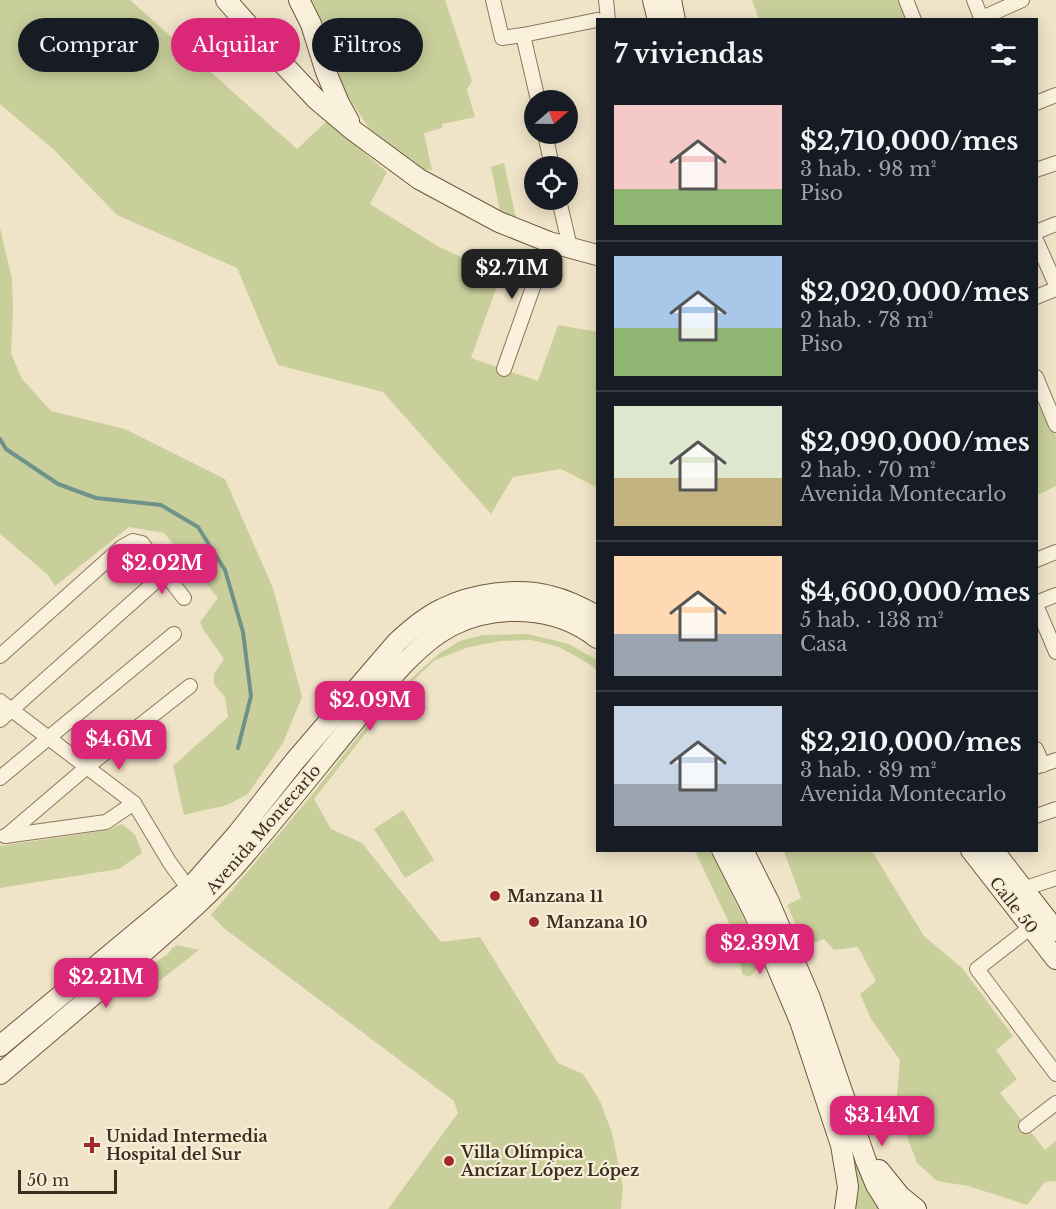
<!DOCTYPE html>
<html lang="es">
<head>
<meta charset="utf-8">
<style>
  :root { --surface:#171b24; --page:#242831; --text:#f1f3f6; --muted:#9ea1a6; --line:#363941; --accent:#db2777 }
  body { margin:0; font-family:"Libre Baskerville",serif; background:var(--page); color:var(--text); height:100vh; display:flex; flex-direction:column; font-size:22px; white-space:nowrap }
  * { box-sizing:border-box; margin:0 }
  p { font-size:20px; color:var(--muted) }
  .icon { flex:none; width:33px; height:33px; fill:none; stroke:currentColor; stroke-width:2; stroke-linecap:round; stroke-linejoin:round }
  .map { position:relative; flex:1; overflow:hidden }
  .details { position:absolute; left:596px; top:18px; width:442px; height:834px; display:flex; flex-direction:column; background:var(--surface); border-radius:0px; box-shadow:0 3px 15px #0003 }
  .details>* { flex:none }
  .guide { position:absolute; left:18px; top:18px; width:488px; height:54px; display:flex; gap:12px }
  .needle { width:39px; rotate:70deg }
  .controls { position:absolute; left:524px; top:90px; display:grid; gap:12px }
  .controls a { display:grid; place-items:center; width:54px; height:54px; border-radius:50%; background:var(--surface); box-shadow:0 3px 15px #0003; font-size:30px }
  .scale { position:absolute; left:18px; bottom:15px; width:99px; box-sizing:border-box; padding-left:6px; border:3px solid #3d2e20; border-top:0; font-size:16px; line-height:21px; white-space:nowrap; color:#3d2e20; -webkit-text-stroke:4px #f7eed8; paint-order:stroke }
  .price { position:absolute; translate:-50% -51px; padding:0 14px; border-radius:12px; background:var(--accent); color:#fff; font-size:20px; line-height:39px; filter:drop-shadow(0 2px 3px #0008) }
  .price::after { content:''; position:absolute; left:50%; top:36px; width:18px; height:14px; margin-left:-9px; background:inherit; clip-path:polygon(0 0,100% 0,50% 100%) }
  .price.selected { background:#222; color:#fff }
  ul { padding:0; list-style:none }
  li { display:flex; align-items:center; gap:18px; height:150px; padding:0 18px }
  li+li { border-top:2px solid var(--line) }
  li span { display:grid; place-items:center; flex:none; width:168px; height:120px; border-radius:0px; color:#555 }
  li>.icon { margin-inline-start:auto }
  span .icon { width:72px; height:72px; fill:#fffc; stroke-width:1 }
  li b { font-size:26px }
  h2 { display:flex; justify-content:space-between; align-items:center; height:72px; padding:0 18px; font-size:26px }
  .tag { padding:0 21px; border-radius:27px; background:var(--surface); box-shadow:0 3px 15px #0003; font-size:21px; line-height:54px }
  .tag.selected { background:var(--accent); color:#fff }
  .map>svg:first-child { display:block }
  .green { fill:#c9cf9b }
  .lines { fill:none; stroke-linecap:round; stroke-linejoin:round }
  .stream { stroke:#6f938a; stroke-width:4 }
  .street-casing { stroke:#8d765c; stroke-width:16 }
  .secondary-casing { stroke:#6f573f; stroke-width:22 }
  .street { stroke:#faf1dc; stroke-width:14 }
  .secondary { stroke:#faf1dc; stroke-width:20 }
  .poi-dot { fill:#9e2a2b; stroke:#f7eed8; stroke-width:2 }
  .labels { text-anchor:middle; stroke-width:4.5; stroke-linejoin:round; paint-order:stroke }
  .street-label { font-size:16px; fill:#3d2e20; stroke:#f7eed8 }
  .poi-label { font-size:16px; font-weight:bold; fill:#3d2e20; stroke:#f7eed8; text-anchor:start }
</style>
</head>
<body>
<div class="map">
<svg width="1056" height="1209" viewBox="0 0 1056 1209">
  <rect width="100%" height="100%" fill="#f0e4c8"/>
  <g class="green">
    <path d="M 0,0 L 130,0 L 297,149 L 327,121 L 387,172 L 370,204 L 439,247 L 501,275 L 471,358 L 538,381 L 558,325 L 597,332 L 597,490 L 596,487 L 561,469 L 513,477 L 491,514 L 383,392 L 278,365 L 237,268 L 117,215 L 52,148 L 0,104 Z"/>
    <path d="M 307,0 L 445,0 L 472,81 L 467,90 L 475,117 L 442,124 L 442,128 L 424,133 L 432,170 L 418,169 L 369,128 L 350,100 L 333,70 Z"/>
    <path d="M 752,0 L 901,0 L 909,19 L 759,19 Z"/>
    <path d="M 504,163 L 516,218 L 500,211 L 491,167 Z"/>
    <path d="M 0,228 L 12,279 L 13,312 L 11,353 L 22,379 L 51,411 L 125,429 L 225,479 L 273,588 L 302,697 L 283,743 L 248,794 L 227,805 L 184,815 L 173,766 L 228,717 L 225,697 L 214,684 L 214,674 L 224,659 L 203,629 L 200,622 L 218,598 L 164,533 L 129,527 L 55,586 L 48,575 L 0,534 Z"/>
    <path d="M 1036,391 L 1056,436 L 1056,486 L 1037,495 Z"/>
    <path d="M 528,634 L 569,644 L 597,660 L 597,671 L 591,665 L 559,647 L 531,640 L 500,641 L 469,647 L 435,660 L 402,691 L 377,719 L 314,799 L 331,829 L 362,843 L 441,942 L 480,937 L 558,1063 L 583,1074 L 600,1101 L 612,1133 L 623,1187 L 621,1209 L 388,1209 L 458,1113 L 454,1101 L 225,929 L 211,915 L 311,796 L 375,715 L 417,673 L 440,653 L 460,641 L 483,635 Z"/>
    <path d="M 403,810 L 434,860 L 405,878 L 374,829 Z"/>
    <path d="M 122,824 L 135,835 L 142,853 L 119,869 L 0,888 L 0,846 L 108,830 Z"/>
    <path d="M 695,851 L 710,851 L 764,960 L 750,977 L 742,974 L 738,942 Z"/>
    <path d="M 784,851 L 872,851 L 924,936 L 962,968 L 1013,1036 L 996,1050 L 1017,1079 L 1000,1093 L 1045,1150 L 1056,1141 L 1056,1181 L 1045,1182 L 1027,1205 L 968,1186 L 937,1181 L 917,1163 L 896,1107 L 900,1060 L 871,1019 L 860,994 L 876,981 L 858,947 L 834,950 L 824,939 L 805,946 L 787,905 L 801,898 Z"/>
    <path d="M 177,945 L 199,950 L 144,993 L 141,980 L 142,971 L 168,954 L 172,948 Z"/>
    <path d="M 846,1135 L 882,1209 L 853,1209 Z"/>
  </g>
  <g class="lines">
    <path class="stream" d="M 0,439 L 6,449 L 58,484 L 96,498 L 161,505 L 198,527 L 225,570 L 243,632 L 251,696 L 238,748"/>
    <g class="street-casing">
      <g id="street">
        <path d="M 493,0 L 502,38 L 523,35"/>
        <path d="M 606,0 L 608,20"/>
        <path d="M 906,0 L 914,20"/>
        <path d="M 974,0 L 982,20"/>
        <path d="M 982,18 L 1022,0"/>
        <path d="M 538,100 L 523,35 L 597,20"/>
        <path d="M 1036,103 L 1056,95"/>
        <path d="M 545,134 L 552,166"/>
        <path d="M 1036,170 L 1056,163"/>
        <path d="M 559,200 L 570,247"/>
        <path d="M 1036,232 L 1056,224"/>
        <path d="M 1036,240 L 1056,285"/>
        <path d="M 1036,297 L 1056,289"/>
        <path d="M 504,369 L 549,242"/>
        <path d="M 1036,377 L 1056,425"/>
        <path d="M 1036,560 L 1056,552"/>
        <path d="M 1036,603 L 1056,595"/>
        <path d="M 1036,605 L 1056,652"/>
        <path d="M 0,656 L 122,547 L 133,541 L 142,543 L 184,598"/>
        <path d="M 0,701 L 134,803 L 170,863 L 189,889"/>
        <path d="M 0,720 L 165,573"/>
        <path d="M 1036,749 L 1043,765"/>
        <path d="M 1036,767 L 1056,760"/>
        <path d="M 0,778 L 174,634"/>
        <path d="M 1036,816 L 1056,809"/>
        <path d="M 5,836 L 106,822 L 134,803"/>
        <path d="M 6,836 L 87,767 L 190,686"/>
        <path d="M 1023,889 L 1056,878"/>
        <path d="M 1031,927 L 977,969 L 1056,1074"/>
        <path d="M 1026,1126 L 1056,1103"/>
      </g>
    </g>
    <g class="secondary-casing">
      <g id="secondary">
        <path d="M 226,0 L 283,64 L 316,99 L 354,131 L 419,179 L 499,222 L 549,242 L 597,255"/>
        <path d="M 299,0 L 311,24 L 326,72 L 339,103 L 349,121"/>
        <path d="M 653,0 L 658,20"/>
        <path d="M 671,0 L 675,20"/>
        <path d="M 722,850 L 754,913 L 800,1021 L 841,1145 L 848,1187 L 845,1209"/>
        <path d="M 743,850 L 769,902 L 810,998 L 866,1161 L 876,1185 L 891,1209"/>
        <path d="M 971,850 L 1056,959"/>
        <path d="M 993,850 L 1056,931"/>
        <path d="M 0,1046 L 189,889 L 238,833 L 294,762 L 397,642 C 411,629 425,617 442,609 C 472,594 518,587 550,596 C 567,600 583,608 597,616"/>
        <path d="M 0,1074 C 41,1039 83,1004 124,969 C 162,936 200,904 234,867 C 277,818 317,767 358,717 C 384,686 416,644 451,626 C 496,603 557,606 597,638"/>
        <path d="M 879,1170 L 900,1196 L 916,1209"/>
      </g>
    </g>
    <use href="#street" class="street"/>
    <use href="#secondary" class="secondary"/>
  </g>
  <g class="poi-dot">
    <circle cx="495" cy="896" r="6"/>
    <circle cx="534" cy="922" r="6"/>
    <path d="M89 1136h6v6h6v6h-6v6h-6v-6h-6v-6h6z"/>
    <circle cx="449" cy="1161" r="6"/>
  </g>
  <g class="labels">
    <g class="street-label">
      <text transform="translate(263 829) rotate(-49)" y="6">Avenida Montecarlo</text>
      <text transform="translate(1014 905) rotate(52)" y="6">Calle 50</text>
    </g>
    <g class="poi-label">
      <text x="507" y="902">Manzana 11</text>
      <text x="546" y="928">Manzana 10</text>
      <text x="106" y="1142">Unidad Intermedia<tspan x="106" dy="18">Hospital del Sur</tspan></text>
      <text x="461" y="1158">Villa Olímpica<tspan x="461" dy="18">Ancízar López López</tspan></text>
    </g>
  </g>
</svg>
<div class="controls">
<a><svg class="needle" viewBox="-14 -14 28 28"><path d="M0-13l5 13h-10z" fill="#e53935"/><path d="M0 13l5-13h-10z" fill="#9ea1a6"/></svg></a>
<a><svg class="icon" aria-label="locate" viewBox="0 0 24 24"><circle cx="12" cy="12" r="6"/><path d="M12 2v4M12 18v4M2 12h4M18 12h4"/></svg></a>
</div>
<div class="scale">50 m</div>
<b class="price selected" style="left:512px;top:300px">$2.71M</b>
<b class="price" style="left:162px;top:595px">$2.02M</b>
<b class="price" style="left:370px;top:732px">$2.09M</b>
<b class="price" style="left:119px;top:771px">$4.6M</b>
<b class="price" style="left:760px;top:975px">$2.39M</b>
<b class="price" style="left:106px;top:1009px">$2.21M</b>
<b class="price" style="left:882px;top:1147px">$3.14M</b>
<div class="guide">
<a class="tag">Comprar</a>
<a class="tag selected">Alquilar</a>
<a class="tag">Filtros</a>
</div>
<section class="details">
<h2>7 viviendas<svg class="icon" aria-label="filters" viewBox="0 0 24 24"><path d="M4 7h16M4 17h16"/><circle cx="9" cy="7" r="2"/><circle cx="15" cy="17" r="2"/></svg></h2>
<ul>
<li><span style="background:linear-gradient(#f6c9c9 70%,#8fb573 0)"><svg class="icon" aria-label="home" viewBox="0 0 24 24"><path d="M3 11l9-7 9 7M6 9v11h12V9"/></svg></span><div><b>$2,710,000/mes</b><p>3 hab. · 98 m²</p><p>Piso</p></div></li>
<li><span style="background:linear-gradient(#a9c7e8 60%,#8fb573 0)"><svg class="icon" aria-label="home" viewBox="0 0 24 24"><path d="M3 11l9-7 9 7M6 9v11h12V9"/></svg></span><div><b>$2,020,000/mes</b><p>2 hab. · 78 m²</p><p>Piso</p></div></li>
<li><span style="background:linear-gradient(#dfe7d0 60%,#c2b280 0)"><svg class="icon" aria-label="home" viewBox="0 0 24 24"><path d="M3 11l9-7 9 7M6 9v11h12V9"/></svg></span><div><b>$2,090,000/mes</b><p>2 hab. · 70 m²</p><p>Avenida Montecarlo</p></div></li>
<li><span style="background:linear-gradient(#ffd9b3 65%,#9aa5b1 0)"><svg class="icon" aria-label="home" viewBox="0 0 24 24"><path d="M3 11l9-7 9 7M6 9v11h12V9"/></svg></span><div><b>$4,600,000/mes</b><p>5 hab. · 138 m²</p><p>Casa</p></div></li>
<li><span style="background:linear-gradient(#c9d6e8 65%,#9aa5b1 0)"><svg class="icon" aria-label="home" viewBox="0 0 24 24"><path d="M3 11l9-7 9 7M6 9v11h12V9"/></svg></span><div><b>$2,210,000/mes</b><p>3 hab. · 89 m²</p><p>Avenida Montecarlo</p></div></li>
</ul>
</section>
</div>
</body>
</html>
